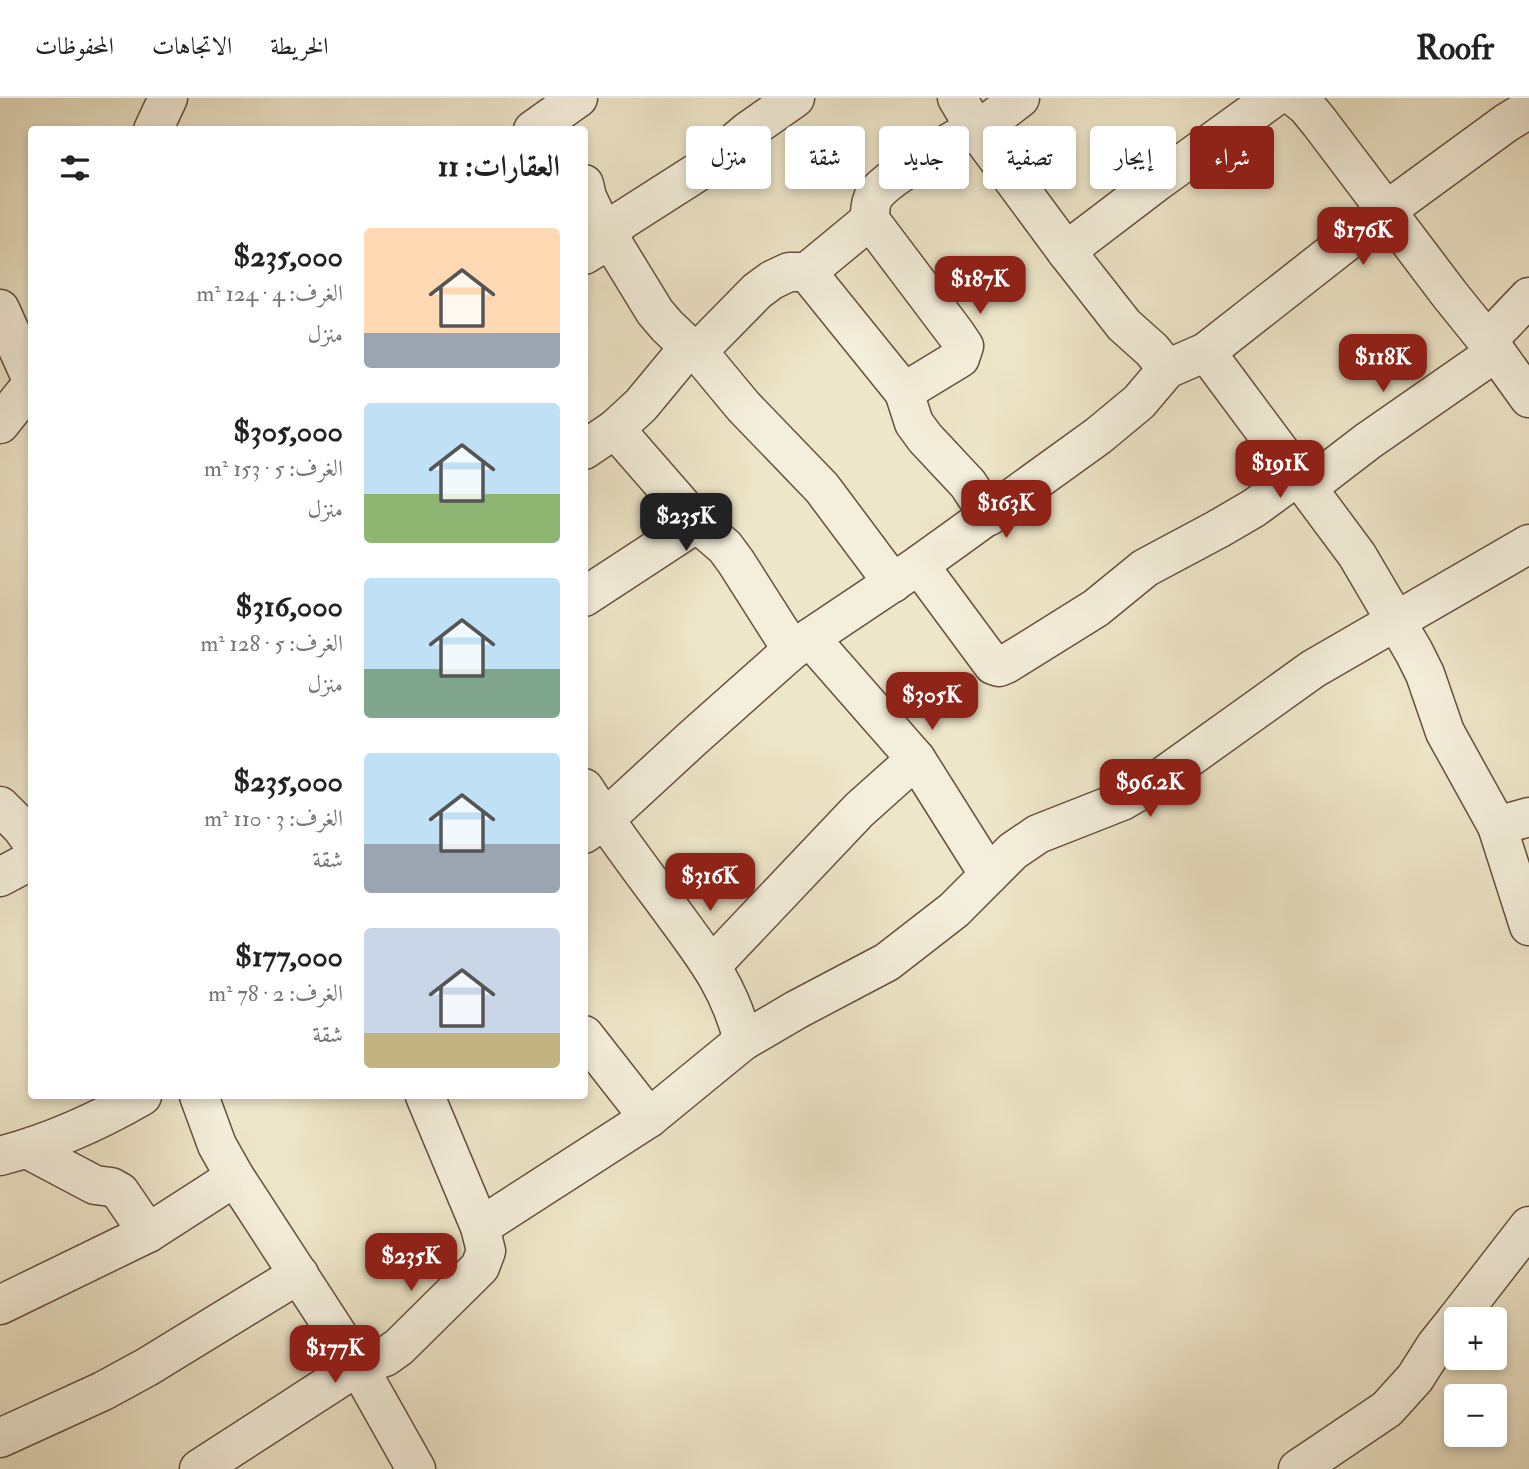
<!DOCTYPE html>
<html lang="ar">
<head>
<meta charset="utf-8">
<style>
  :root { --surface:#fff; --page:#f6f6f6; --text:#222; --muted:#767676; --line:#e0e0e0; --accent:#8f2418 }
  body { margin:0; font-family:"IM FELL Double Pica",Amiri,serif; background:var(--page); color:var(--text); direction:rtl; height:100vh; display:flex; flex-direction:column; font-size:26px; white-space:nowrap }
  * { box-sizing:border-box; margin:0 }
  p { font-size:23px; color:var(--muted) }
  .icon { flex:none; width:38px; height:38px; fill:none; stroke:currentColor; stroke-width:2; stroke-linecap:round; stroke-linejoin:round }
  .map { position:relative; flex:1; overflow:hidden; direction:ltr }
  .details { position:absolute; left:28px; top:28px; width:560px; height:973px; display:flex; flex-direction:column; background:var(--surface); border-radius:7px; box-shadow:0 4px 10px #0003; direction:rtl }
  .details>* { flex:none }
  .guide { position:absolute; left:609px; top:28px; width:665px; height:63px; direction:rtl; display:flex; gap:14px }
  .controls { position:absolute; left:1444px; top:1209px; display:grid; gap:14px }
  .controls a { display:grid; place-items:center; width:63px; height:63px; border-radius:7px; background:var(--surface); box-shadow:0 4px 10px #0003; font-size:35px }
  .price { position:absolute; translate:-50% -60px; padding:0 16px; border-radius:14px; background:var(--accent); color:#fff; font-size:23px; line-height:46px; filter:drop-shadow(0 2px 4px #0008) }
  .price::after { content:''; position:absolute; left:50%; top:42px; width:21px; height:16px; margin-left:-10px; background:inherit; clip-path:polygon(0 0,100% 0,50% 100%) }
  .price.current { background:#222; color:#fff }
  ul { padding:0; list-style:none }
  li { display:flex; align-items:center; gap:21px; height:175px; padding:0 28px }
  li span { display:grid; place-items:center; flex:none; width:196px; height:140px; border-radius:7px; color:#555 }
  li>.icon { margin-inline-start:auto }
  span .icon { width:84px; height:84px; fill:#fffc; stroke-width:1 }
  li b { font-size:30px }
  h2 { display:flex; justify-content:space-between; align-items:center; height:84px; padding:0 28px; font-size:30px }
  .tag { padding:0 24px; border-radius:7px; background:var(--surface); box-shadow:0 4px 10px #0003; font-size:24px; line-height:63px }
  .tag.current { background:var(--accent); color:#fff }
  header { display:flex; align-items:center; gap:42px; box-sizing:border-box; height:98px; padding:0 35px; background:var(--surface); border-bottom:2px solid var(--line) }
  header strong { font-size:33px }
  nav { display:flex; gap:38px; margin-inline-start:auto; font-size:24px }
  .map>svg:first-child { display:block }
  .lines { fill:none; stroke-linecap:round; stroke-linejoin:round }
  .minor-casing { stroke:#684f3d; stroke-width:41 }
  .minor { stroke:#f4efdc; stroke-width:38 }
</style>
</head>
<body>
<header>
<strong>Roofr</strong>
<nav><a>الخريطة</a><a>الاتجاهات</a><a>المحفوظات</a></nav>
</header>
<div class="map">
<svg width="1529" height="1371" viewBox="0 0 1529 1371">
  <rect width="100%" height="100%" fill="#eee6c9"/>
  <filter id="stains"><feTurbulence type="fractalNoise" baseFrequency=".00286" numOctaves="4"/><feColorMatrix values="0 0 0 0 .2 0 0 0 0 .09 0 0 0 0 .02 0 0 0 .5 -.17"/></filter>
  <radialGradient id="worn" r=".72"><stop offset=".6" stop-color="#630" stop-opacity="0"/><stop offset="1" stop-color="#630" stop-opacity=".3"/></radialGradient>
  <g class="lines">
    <g class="minor-casing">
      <g id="minor">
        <path d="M 957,0 L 975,30 L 1066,153 L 1124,227 L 1152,252 L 1167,271"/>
        <path d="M 1296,0 L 1307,9 L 1320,25 L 1450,197 L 1496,254 L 1529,300"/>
        <path d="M 153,32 L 168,0"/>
        <path d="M 533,32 L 578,0"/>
        <path d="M 584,86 L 587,99 L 595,116 L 655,214 L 667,228 L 689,249 L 704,261 L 743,308 L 822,390 L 893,485"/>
        <path d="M 1066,153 L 1158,83 L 1273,0"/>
        <path d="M 584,157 L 610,141 L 614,131 L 621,123 L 704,70 L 748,33 L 795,0"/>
        <path d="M 807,174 L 904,294 L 914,325 L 925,340 L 968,386 L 989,418"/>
        <path d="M 0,211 L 32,282"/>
        <path d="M 1487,243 L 1529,199"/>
        <path d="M 1206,254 L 1357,457 L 1414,554 L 1425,576 L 1445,634 L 1497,728 L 1529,828"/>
        <path d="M 904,294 L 960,260 L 964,248 L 956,236 L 870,122 C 870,114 870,107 873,100 C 885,79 952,44 975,30 L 989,24 L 1020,0"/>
        <path d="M 0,326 L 32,286"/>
        <path d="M 615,331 L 697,425 L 725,449 L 736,464 L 792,552"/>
        <path d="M 584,352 L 615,331 L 641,307 L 689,249 L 697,249 L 704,247 L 757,193 L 772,182 L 789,174 L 807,174 L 870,122"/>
        <path d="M 1308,389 L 1368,343 L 1496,254"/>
        <path d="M 919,467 L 993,567 L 999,569 L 1006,566 L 1096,510 L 1145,470 L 1218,431 L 1254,410 L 1299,377"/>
        <path d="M 584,499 L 697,425"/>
        <path d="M 810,540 L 916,661 L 989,777"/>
        <path d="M 584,690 C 610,731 639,769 668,808 C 702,855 729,886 743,943"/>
        <path d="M 0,708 L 21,729 L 32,744"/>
        <path d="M 1497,728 L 1529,719"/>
        <path d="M 584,736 L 604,722 L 693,640 L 792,552 L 919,467 L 1098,338 L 1139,304 L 1167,271 L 1206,254 L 1387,112 L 1506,25 L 1529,11"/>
        <path d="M 0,779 L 32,762"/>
        <path d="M 712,867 L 859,712 L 916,661"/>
        <path d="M 584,937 L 649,1020"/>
        <path d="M 199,998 L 217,1047 L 235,1079 L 358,1268 L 416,1371"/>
        <path d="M 27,1051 L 95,1087 L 111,1089 L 120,1094 L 148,1135"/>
        <path d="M 0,1058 C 50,1045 97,1024 142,998"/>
        <path d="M 480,1129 L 649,1020 L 743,943 L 796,912 L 887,864 L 954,812 L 1013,753 L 1038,736 L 1122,703 L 1158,682 L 1313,571 L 1529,446"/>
        <path d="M 0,1207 L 148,1135 L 235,1079"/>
        <path d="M 1456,1222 L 1529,1128"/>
        <path d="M 0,1340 L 103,1293 L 147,1269 L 299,1176"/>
        <path d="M 199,1371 L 358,1268 L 385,1259 L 399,1249 L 480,1169 L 486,1153 L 480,1129 L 425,998"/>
        <path d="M 1298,1371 L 1387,1311 L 1415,1280 L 1436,1247 L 1456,1222"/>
      </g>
    </g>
    <use href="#minor" class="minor"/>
  </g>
  <rect width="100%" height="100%" filter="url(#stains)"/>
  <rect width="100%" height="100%" fill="url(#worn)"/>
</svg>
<div class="controls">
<a>+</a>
<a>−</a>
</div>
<b class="price" style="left:1363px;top:169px">$176K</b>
<b class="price" style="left:980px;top:218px">$187K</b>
<b class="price" style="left:1383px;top:296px">$118K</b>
<b class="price" style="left:1280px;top:402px">$191K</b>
<b class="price" style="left:1006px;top:442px">$163K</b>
<b class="price current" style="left:686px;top:455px">$235K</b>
<b class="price" style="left:932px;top:634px">$305K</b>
<b class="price" style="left:1150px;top:721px">$96.2K</b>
<b class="price" style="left:710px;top:815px">$316K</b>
<b class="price" style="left:411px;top:1195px">$235K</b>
<b class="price" style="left:335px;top:1287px">$177K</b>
<div class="guide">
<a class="tag current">شراء</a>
<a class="tag">إيجار</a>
<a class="tag">تصفية</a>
<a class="tag">جديد</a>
<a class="tag">شقة</a>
<a class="tag">منزل</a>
</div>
<section class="details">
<h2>العقارات: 11<svg class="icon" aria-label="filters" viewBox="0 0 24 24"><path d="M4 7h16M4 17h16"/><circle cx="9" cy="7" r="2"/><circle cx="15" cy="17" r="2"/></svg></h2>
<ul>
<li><span style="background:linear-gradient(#ffd9b3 75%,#9aa5b1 0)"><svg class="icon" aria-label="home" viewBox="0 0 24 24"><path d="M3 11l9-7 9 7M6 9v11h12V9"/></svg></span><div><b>$235,000</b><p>الغرف: 4 · 124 m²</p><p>منزل</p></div></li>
<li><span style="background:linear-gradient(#bfe0f5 65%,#8fb573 0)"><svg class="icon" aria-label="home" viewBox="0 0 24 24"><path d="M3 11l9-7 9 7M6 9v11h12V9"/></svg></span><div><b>$305,000</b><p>الغرف: 5 · 153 m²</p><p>منزل</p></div></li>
<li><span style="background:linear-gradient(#bfe0f5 65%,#7fa58c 0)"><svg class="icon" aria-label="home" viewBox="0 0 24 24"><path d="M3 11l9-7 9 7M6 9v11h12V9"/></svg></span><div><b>$316,000</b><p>الغرف: 5 · 128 m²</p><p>منزل</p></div></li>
<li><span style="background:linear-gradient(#bfe0f5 65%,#9aa5b1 0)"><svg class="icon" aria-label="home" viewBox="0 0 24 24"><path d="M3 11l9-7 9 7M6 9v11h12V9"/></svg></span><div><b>$235,000</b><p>الغرف: 3 · 110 m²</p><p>شقة</p></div></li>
<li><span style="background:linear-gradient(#c9d6e8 75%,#c2b280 0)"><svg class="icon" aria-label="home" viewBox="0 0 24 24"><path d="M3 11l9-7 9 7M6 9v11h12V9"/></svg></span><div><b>$177,000</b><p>الغرف: 2 · 78 m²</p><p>شقة</p></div></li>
</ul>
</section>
</div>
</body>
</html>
